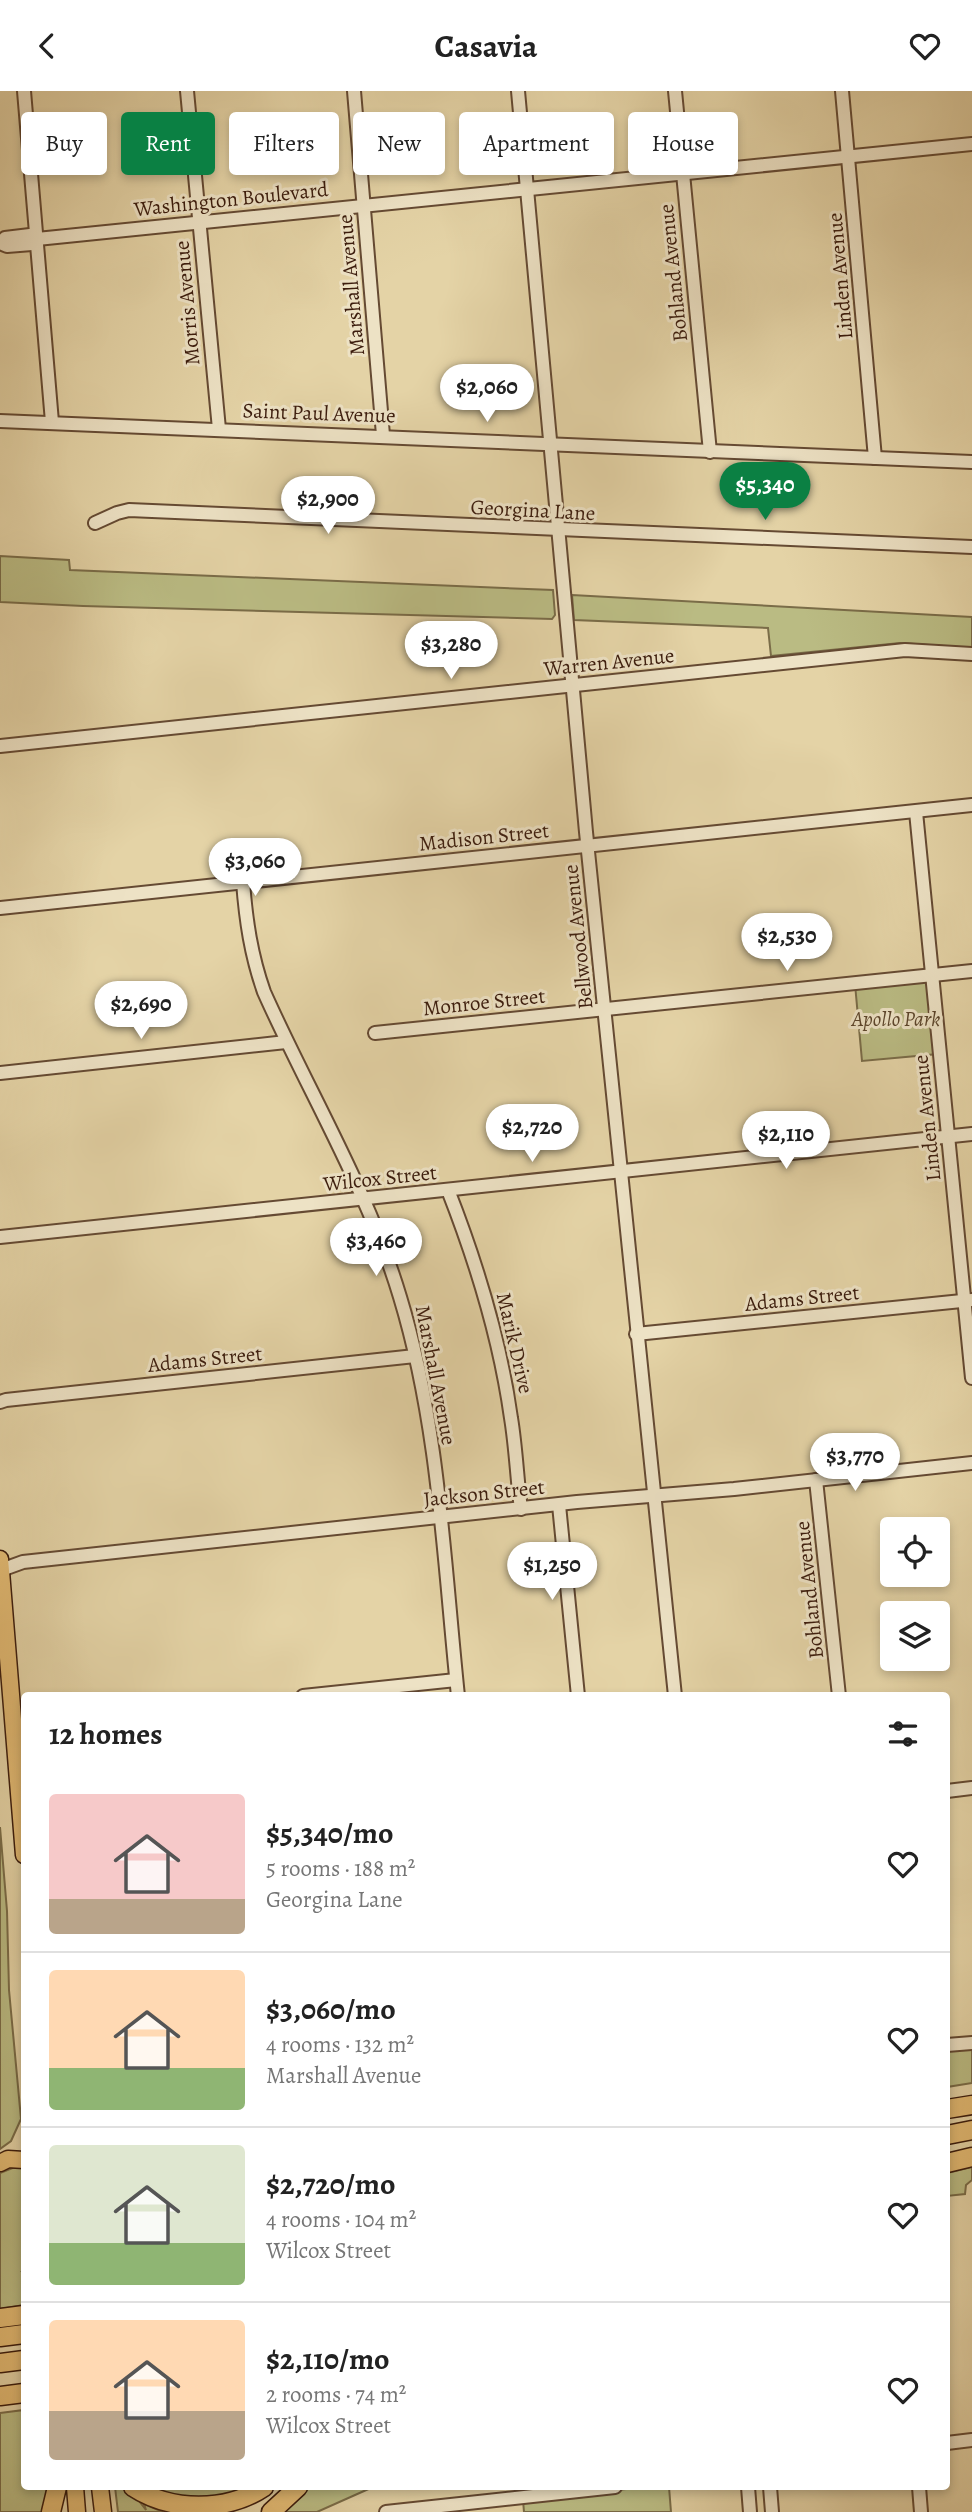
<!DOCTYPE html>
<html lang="en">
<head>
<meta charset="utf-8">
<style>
  :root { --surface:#fff; --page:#f2f2f2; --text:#222; --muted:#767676; --line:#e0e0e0; --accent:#0b8043 }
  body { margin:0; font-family:Alegreya,serif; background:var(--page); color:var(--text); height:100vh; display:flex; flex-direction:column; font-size:26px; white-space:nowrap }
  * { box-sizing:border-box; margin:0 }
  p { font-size:23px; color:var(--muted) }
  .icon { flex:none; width:38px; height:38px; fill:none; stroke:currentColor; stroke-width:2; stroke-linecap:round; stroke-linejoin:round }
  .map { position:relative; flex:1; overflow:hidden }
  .sheet { position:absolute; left:21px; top:1601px; width:929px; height:798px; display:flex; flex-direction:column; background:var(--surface); border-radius:7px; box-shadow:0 4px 10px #0003 }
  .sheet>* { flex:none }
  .banner { position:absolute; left:21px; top:21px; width:931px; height:63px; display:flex; gap:14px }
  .fabs { position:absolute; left:880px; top:1426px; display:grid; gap:14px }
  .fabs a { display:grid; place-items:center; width:70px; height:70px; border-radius:7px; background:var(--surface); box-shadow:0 4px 10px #0003; font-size:35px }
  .price { position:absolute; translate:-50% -60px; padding:0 16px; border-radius:24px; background:#fff; color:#222; font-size:23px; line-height:46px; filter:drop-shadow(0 2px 4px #0008) }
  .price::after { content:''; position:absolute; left:50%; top:42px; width:21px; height:16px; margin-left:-10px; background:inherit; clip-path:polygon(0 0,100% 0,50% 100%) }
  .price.active { background:var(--accent); color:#fff }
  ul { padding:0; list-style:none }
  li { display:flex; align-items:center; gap:21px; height:175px; padding:0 28px }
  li+li { border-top:2px solid var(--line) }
  li span { display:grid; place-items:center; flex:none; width:196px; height:140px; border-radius:7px; color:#555 }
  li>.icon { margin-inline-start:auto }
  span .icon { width:84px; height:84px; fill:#fffc; stroke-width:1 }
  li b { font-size:30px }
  h2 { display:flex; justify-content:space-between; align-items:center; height:84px; padding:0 28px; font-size:30px }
  .tag { padding:0 24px; border-radius:7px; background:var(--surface); box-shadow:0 4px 10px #0003; font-size:24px; line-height:63px }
  .tag.active { background:var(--accent); color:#fff }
  header { display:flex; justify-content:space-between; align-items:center; height:91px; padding:0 28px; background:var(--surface); font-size:32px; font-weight:700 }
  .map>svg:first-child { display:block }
  .green { fill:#babb83; stroke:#7a6c48; stroke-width:2 }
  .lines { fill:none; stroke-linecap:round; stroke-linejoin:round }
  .minor-casing { stroke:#654a33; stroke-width:16 }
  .major-casing { stroke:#3b1c0d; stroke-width:19 }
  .highway-casing { stroke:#3b1c0d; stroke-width:21 }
  .minor { stroke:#ede2c5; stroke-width:12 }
  .major { stroke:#e2ba73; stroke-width:16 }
  .highway { stroke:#e2ba73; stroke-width:18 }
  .labels { text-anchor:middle; stroke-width:6; stroke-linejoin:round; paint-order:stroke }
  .street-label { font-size:21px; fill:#3b1c0d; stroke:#ede2c5 }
  .park-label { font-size:21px; font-style:italic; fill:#5b442a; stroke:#ede2c5 }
</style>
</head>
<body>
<header><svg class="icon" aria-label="back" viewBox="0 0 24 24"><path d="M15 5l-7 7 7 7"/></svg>Casavia<svg class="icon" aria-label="heart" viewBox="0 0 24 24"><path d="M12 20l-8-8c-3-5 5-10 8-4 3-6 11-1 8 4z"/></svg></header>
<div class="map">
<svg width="972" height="2421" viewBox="0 0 972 2421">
  <rect width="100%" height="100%" fill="#e4d3a6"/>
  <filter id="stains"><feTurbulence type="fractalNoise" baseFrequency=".00286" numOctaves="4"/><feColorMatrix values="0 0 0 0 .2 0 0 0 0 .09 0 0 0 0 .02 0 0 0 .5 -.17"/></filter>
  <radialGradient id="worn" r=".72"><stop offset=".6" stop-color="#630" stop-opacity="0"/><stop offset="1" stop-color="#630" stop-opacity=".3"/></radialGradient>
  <g class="green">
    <path d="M 0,465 L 69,469 L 70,479 L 553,499 L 555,524 L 552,528 L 83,515 L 0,511 Z"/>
    <path d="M 572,504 L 972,526 L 972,557 L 900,552 L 771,565 L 768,537 L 574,529 Z"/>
    <path d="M 930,886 L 938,963 L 862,970 L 855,893 Z"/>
    <path d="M 0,1736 L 7,1820 L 9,1899 L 21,2028 L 11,2050 L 0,2058 Z"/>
    <path d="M 972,1958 L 972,1992 L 947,1996 L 947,1960 Z"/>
    <path d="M 15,2074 L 24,2075 L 24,2181 L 22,2181 L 24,2184 L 24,2214 L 0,2218 L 0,2082 L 15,2076 Z"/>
    <path d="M 972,2076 L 972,2089 L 966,2094 L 965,2103 L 947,2105 L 947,2082 Z"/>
    <path d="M 24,2319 L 24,2396 L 52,2396 L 45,2421 L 0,2421 L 0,2322 Z"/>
    <path d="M 115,2396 L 124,2396 L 139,2410 L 146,2419 L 144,2413 L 163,2421 L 118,2421 Z"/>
    <path d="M 143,2396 L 252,2396 L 205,2413 Z"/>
    <path d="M 306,2396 L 373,2396 L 317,2421 L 282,2421 Z"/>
    <path d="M 645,2396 L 669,2396 L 671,2421 L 524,2421 L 523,2409 Z"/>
  </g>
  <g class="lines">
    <g class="minor-casing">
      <g id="minor">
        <path d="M 24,0 L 52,331"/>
        <path d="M 187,0 L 219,338"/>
        <path d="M 354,0 L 383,344"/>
        <path d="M 518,0 L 586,741 L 675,1605"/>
        <path d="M 675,0 L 710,361"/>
        <path d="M 842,0 L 875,367"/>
        <path d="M 0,152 L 7,155 L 32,153 L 37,148"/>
        <path d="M 1,152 L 5,147 L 30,144 L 37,148 L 972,53"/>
        <path d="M 0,330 L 972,371"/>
        <path d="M 95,432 L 117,422 L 129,419 L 972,456"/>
        <path d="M 0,655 L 905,559 L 972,563"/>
        <path d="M 916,721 L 972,1287"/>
        <path d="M 243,791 C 246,830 251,864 264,901 C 309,1002 368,1099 400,1206 C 439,1334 444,1472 458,1605"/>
        <path d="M 0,817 L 972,714"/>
        <path d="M 375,942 L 972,880"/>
        <path d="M 0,982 L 286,951"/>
        <path d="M 448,1099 C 477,1173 500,1248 511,1327 C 516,1357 517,1388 521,1418"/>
        <path d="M 0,1146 L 972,1043"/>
        <path d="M 636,1243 L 972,1209"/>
        <path d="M 0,1311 L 6,1309 L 415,1265"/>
        <path d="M 816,1389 L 839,1605"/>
        <path d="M 559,1414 L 578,1605"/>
        <path d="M 1,1479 L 23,1471 L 577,1411 L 734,1398 L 972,1372"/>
        <path d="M 303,1605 L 456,1589"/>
        <path d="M 947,1700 L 972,1697"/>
        <path d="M 947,1954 L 972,1952"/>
        <path d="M 947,2352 L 972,2349"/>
        <path d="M 748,2396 L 750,2421"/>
        <path d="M 770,2396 L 772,2421"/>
        <path d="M 919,2396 L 921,2421"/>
        <path d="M 386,2421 L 615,2396"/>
      </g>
    </g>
    <g class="major-casing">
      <g id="major">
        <path d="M 0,1468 L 24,1764"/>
        <path d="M 0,2072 L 8,2068 L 24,2069"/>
        <path d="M 75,2396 L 77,2421"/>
        <path d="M 100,2396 L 103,2421"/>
      </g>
    </g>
    <g class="highway-casing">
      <g id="highway">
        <path d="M 947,2018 L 972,2014"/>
        <path d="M 947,2044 L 972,2039"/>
        <path d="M 947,2072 L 972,2066"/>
        <path d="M 0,2227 L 24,2224"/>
        <path d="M 0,2246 L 24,2243"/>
        <path d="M 0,2272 L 24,2269"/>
        <path d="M 0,2305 L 24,2302"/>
        <path d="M 133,2396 C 171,2421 227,2421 264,2396"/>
        <path d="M 51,2421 L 57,2396"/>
        <path d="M 271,2421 L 298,2396"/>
      </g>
    </g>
    <use href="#minor" class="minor"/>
    <use href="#major" class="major"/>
    <use href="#highway" class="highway"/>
  </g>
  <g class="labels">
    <g class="street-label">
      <text transform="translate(231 108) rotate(-6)" y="7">Washington Boulevard</text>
      <text transform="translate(673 182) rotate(-96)" y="7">Bohland Avenue</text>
      <text transform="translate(840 185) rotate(-95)" y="7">Linden Avenue</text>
      <text transform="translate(351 194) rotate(-95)" y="7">Marshall Avenue</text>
      <text transform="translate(187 212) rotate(-95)" y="7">Morris Avenue</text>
      <text transform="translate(319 322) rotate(2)" y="7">Saint Paul Avenue</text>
      <text transform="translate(533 419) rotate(3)" y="7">Georgina Lane</text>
      <text transform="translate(609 571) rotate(-6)" y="7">Warren Avenue</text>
      <text transform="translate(484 746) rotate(-6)" y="7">Madison Street</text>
      <text transform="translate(578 846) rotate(-96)" y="7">Bellwood Avenue</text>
      <text transform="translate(484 911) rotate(-6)" y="7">Monroe Street</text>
      <text transform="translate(927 1027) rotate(-96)" y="7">Linden Avenue</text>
      <text transform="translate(380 1087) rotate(-6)" y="7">Wilcox Street</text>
      <text transform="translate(802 1207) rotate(-6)" y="7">Adams Street</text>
      <text transform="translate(515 1252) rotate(77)" y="7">Marik Drive</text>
      <text transform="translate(205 1268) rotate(-6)" y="7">Adams Street</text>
      <text transform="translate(436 1284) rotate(79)" y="7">Marshall Avenue</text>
      <text transform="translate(484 1402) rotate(-6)" y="7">Jackson Street</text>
      <text transform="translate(809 1499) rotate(-96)" y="7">Bohland Avenue</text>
    </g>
    <g class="park-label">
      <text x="896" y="935">Apollo Park</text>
    </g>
  </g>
  <rect width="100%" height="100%" filter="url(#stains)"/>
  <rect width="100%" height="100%" fill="url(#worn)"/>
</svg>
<div class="fabs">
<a><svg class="icon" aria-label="locate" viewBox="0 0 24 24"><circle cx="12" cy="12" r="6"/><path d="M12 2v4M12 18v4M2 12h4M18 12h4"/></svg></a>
<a><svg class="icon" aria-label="layers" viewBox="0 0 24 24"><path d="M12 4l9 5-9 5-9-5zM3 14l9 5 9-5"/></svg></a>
</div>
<b class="price" style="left:487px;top:333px">$2,060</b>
<b class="price active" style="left:765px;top:431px">$5,340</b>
<b class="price" style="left:328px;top:445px">$2,900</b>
<b class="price" style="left:451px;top:590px">$3,280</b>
<b class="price" style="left:255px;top:807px">$3,060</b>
<b class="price" style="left:787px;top:882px">$2,530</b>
<b class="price" style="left:141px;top:950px">$2,690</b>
<b class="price" style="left:532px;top:1073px">$2,720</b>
<b class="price" style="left:786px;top:1080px">$2,110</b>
<b class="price" style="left:376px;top:1187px">$3,460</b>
<b class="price" style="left:855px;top:1402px">$3,770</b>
<b class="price" style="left:552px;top:1511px">$1,250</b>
<div class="banner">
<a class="tag">Buy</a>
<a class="tag active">Rent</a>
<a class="tag">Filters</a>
<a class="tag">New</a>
<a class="tag">Apartment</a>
<a class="tag">House</a>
</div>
<section class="sheet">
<h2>12 homes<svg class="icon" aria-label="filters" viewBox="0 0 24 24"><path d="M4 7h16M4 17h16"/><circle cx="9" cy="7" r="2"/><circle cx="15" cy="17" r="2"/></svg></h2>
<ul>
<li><span style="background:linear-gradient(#f6c9c9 75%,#b9a48a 0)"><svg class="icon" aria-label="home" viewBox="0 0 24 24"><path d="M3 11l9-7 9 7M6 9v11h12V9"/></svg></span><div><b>$5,340/mo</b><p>5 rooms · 188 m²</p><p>Georgina Lane</p></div><svg class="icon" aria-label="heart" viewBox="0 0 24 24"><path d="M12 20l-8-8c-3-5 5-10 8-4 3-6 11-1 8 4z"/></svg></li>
<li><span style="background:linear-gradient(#ffd9b3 70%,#8fb573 0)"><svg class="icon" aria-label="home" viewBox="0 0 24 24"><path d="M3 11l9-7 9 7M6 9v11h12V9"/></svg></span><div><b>$3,060/mo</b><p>4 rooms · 132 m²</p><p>Marshall Avenue</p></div><svg class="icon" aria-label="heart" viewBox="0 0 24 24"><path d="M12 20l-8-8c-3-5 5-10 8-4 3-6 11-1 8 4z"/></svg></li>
<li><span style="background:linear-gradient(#dfe7d0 70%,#8fb573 0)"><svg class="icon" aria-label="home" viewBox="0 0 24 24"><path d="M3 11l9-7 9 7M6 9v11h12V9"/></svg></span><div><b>$2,720/mo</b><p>4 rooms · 104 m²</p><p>Wilcox Street</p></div><svg class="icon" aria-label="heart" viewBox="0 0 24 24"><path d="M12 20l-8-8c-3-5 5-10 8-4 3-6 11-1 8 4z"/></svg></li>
<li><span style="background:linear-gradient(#ffd9b3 65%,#b9a48a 0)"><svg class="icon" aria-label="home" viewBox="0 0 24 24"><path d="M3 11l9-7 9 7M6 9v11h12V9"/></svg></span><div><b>$2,110/mo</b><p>2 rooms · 74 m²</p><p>Wilcox Street</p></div><svg class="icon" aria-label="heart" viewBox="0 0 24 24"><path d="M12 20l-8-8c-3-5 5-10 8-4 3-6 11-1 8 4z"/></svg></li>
</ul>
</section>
</div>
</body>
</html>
